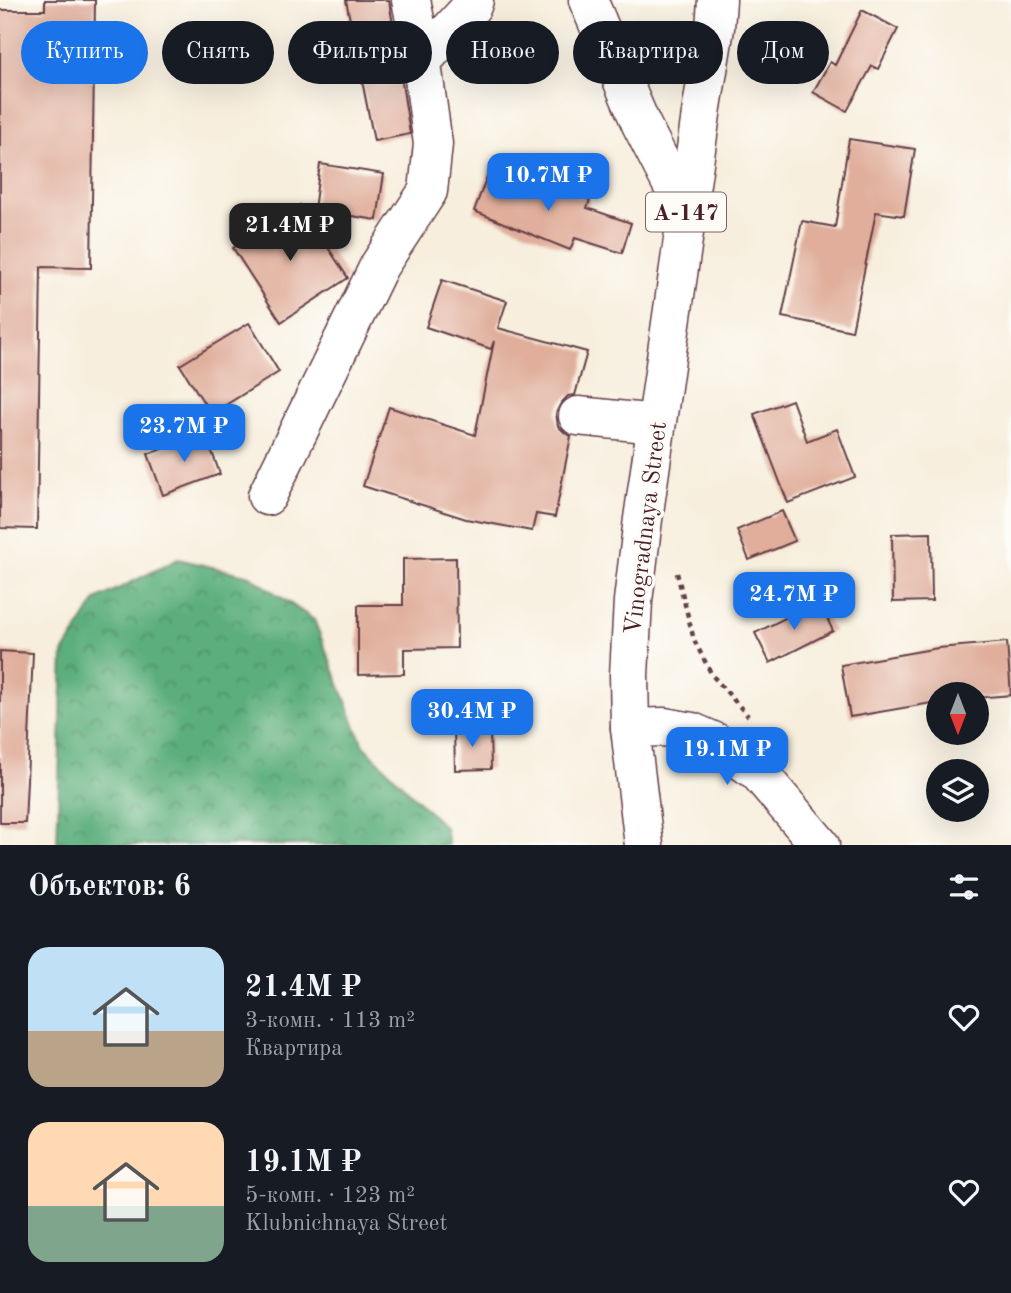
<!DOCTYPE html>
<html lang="ru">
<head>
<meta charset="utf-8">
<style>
  :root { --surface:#171b24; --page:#242831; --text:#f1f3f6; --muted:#9ea1a6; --accent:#1a73e8 }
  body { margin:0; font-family:"Old Standard TT",serif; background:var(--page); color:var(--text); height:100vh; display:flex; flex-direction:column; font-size:26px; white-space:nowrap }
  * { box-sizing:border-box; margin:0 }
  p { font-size:23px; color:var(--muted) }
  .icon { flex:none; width:38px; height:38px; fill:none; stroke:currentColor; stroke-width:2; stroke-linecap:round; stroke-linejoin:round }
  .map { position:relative; height:845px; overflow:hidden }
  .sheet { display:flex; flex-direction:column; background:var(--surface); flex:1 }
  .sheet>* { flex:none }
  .banner { position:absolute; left:21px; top:21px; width:970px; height:63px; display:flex; gap:14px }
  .needle { width:46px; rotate:180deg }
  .controls { position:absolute; left:926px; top:682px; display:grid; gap:14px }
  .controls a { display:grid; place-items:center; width:63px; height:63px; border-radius:50%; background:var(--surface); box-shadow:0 7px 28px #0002; font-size:35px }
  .price { position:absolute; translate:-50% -60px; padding:0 16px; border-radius:14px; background:var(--accent); color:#fff; font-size:23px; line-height:46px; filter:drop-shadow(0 2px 4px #0008) }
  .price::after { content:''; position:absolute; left:50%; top:42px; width:21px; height:16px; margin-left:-10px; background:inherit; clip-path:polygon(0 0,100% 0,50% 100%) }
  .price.selected { background:#222; color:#fff }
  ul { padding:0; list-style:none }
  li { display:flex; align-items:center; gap:21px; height:175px; padding:0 28px }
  li span { display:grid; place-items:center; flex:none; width:196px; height:140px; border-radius:21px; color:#555 }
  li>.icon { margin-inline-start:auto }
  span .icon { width:84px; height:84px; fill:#fffc; stroke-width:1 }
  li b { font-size:30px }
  h2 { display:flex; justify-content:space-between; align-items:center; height:84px; padding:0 28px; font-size:30px }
  .chip { padding:0 24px; border-radius:32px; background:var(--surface); box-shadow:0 7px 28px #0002; font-size:24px; line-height:63px }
  .chip.selected { background:var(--accent); color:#fff }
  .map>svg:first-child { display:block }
  .forest { fill:url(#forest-crowns); stroke:#536753; stroke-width:2 }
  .building { fill:#e0ae9b }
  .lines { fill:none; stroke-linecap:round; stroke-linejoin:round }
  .minor-casing { stroke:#643e46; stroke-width:41 }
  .major-casing { stroke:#643e46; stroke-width:41 }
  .path { stroke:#643e46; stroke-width:4.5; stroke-dasharray:5 5; stroke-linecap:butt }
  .minor { stroke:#fff; stroke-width:38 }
  .major { stroke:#fff; stroke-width:38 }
  .labels { text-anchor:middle; stroke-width:7; stroke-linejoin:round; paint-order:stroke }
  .shield { fill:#fdfcf7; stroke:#806168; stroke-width:2 }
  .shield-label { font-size:23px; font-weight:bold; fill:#4a1f2b }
  .street-label { font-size:24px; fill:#4a1f2b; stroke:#fdfcf7 }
</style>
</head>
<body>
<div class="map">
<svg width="1011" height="845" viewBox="0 0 1011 845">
  <defs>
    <pattern id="forest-crowns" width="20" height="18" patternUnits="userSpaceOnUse" patternTransform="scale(1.75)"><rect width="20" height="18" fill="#5caf7b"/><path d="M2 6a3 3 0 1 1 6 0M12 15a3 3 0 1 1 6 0" fill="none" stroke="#4e8e65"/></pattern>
  </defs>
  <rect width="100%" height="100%" fill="#fdfcf7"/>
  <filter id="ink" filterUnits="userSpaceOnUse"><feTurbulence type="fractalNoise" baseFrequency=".0143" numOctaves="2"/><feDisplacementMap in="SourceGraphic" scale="14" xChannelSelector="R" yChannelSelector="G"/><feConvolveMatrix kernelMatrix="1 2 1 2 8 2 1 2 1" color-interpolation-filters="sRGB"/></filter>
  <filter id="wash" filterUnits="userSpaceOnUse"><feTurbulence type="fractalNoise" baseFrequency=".00686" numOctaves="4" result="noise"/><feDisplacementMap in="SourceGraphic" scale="28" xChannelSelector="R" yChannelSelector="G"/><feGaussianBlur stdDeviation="1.57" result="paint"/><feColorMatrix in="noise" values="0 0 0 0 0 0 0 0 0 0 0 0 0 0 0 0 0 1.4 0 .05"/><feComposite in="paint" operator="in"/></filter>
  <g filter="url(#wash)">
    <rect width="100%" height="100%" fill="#f7eedd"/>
    <path class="forest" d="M 178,559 L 250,576 L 314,620 L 363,745 L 445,828 L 448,845 L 57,845 L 63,653 L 96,600 Z"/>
    <g id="blocks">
      <g class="building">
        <path d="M 45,0 L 95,0 L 91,268 L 41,267 L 37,529 L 0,528 L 0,10 L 45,10 Z"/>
        <path d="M 346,0 L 389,0 L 410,134 L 374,141 Z"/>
        <path d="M 862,10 L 898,29 L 878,69 L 872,66 L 847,111 L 813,92 L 830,62 L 835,65 Z"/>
        <path d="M 849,139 L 915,149 L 904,216 L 876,212 L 852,331 L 782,317 L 802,221 L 835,227 Z"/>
        <path d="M 320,164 L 384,174 L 377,220 L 314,210 Z"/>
        <path d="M 491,166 L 554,190 L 555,186 L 590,200 L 587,208 L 631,223 L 622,253 L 575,238 L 570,250 L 474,211 Z"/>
        <path d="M 300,205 L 348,278 L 281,322 L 233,248 Z"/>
        <path d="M 442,280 L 507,301 L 498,328 L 587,352 L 575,395 L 568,396 L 561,403 L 556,413 L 558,426 L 565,433 L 571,436 L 555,517 L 536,514 L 532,531 L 466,519 L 363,486 L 389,407 L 475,435 L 494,341 L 491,349 L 426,327 Z"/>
        <path d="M 249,323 L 279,372 L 211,414 L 180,365 Z"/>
        <path d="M 792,400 L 807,441 L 837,429 L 855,477 L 788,503 L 754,414 Z"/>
        <path d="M 205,433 L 220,474 L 163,495 L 148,454 Z"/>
        <path d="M 782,511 L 795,541 L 749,560 L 737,530 Z"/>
        <path d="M 931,533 L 932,601 L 893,602 L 892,534 Z"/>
        <path d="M 456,558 L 457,648 L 404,649 L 404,674 L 358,675 L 358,605 L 403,605 L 403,559 Z"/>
        <path d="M 819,601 L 833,631 L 770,663 L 755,633 Z"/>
        <path d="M 1007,642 L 1011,695 L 976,698 L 976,695 L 938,695 L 938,702 L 850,717 L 841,665 L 938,648 Z"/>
        <path d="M 0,651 L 33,653 L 25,823 L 0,823 Z"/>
        <path d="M 454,728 L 490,728 L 491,769 L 455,770 Z"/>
      </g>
    </g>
  </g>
  <g filter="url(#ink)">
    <use href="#blocks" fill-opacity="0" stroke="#643e46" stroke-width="2"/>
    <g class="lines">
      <g class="minor-casing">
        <g id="minor">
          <path d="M 588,0 L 641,124 L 686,212"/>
          <path d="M 422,61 L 472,6 L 474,0"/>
          <path d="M 578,416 L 656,424"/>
          <path d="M 267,496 L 379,266 L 428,191 L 433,144 L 418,35 L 411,0"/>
          <path d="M 630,728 L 664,727 L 692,732 L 715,742 L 758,772 L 820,845"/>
        </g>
      </g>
      <g class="major-casing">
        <path id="major" d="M 644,845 L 630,728 L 629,675 L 633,601 L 643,519 L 702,107 L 715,28 L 717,0"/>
      </g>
      <path class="path" d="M 677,573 L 694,640 L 712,675 L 748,716"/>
      <use href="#minor" class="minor"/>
      <use href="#major" class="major"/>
    </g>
  </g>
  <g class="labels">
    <rect class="shield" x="646" y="192.5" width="80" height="39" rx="5"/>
    <g class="shield-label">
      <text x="686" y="220">А-147</text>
    </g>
    <g class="street-label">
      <text transform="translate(645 528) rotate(-83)" y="8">Vinogradnaya Street</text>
    </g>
  </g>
</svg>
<div class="controls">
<a><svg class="needle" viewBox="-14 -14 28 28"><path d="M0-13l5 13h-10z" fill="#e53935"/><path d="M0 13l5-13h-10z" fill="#9ea1a6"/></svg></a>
<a><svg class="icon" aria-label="layers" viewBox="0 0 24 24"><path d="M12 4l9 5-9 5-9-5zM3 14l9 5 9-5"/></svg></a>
</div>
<b class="price" style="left:548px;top:213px">10.7M ₽</b>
<b class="price selected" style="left:290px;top:263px">21.4M ₽</b>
<b class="price" style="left:184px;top:464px">23.7M ₽</b>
<b class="price" style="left:794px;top:632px">24.7M ₽</b>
<b class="price" style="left:472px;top:749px">30.4M ₽</b>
<b class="price" style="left:727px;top:787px">19.1M ₽</b>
<div class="banner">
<a class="chip selected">Купить</a>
<a class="chip">Снять</a>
<a class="chip">Фильтры</a>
<a class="chip">Новое</a>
<a class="chip">Квартира</a>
<a class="chip">Дом</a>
</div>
</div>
<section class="sheet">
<h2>Объектов: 6<svg class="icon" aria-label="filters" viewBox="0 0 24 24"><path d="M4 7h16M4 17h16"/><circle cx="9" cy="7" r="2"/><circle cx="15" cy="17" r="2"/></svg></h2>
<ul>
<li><span style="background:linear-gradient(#bfe0f5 60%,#b9a48a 0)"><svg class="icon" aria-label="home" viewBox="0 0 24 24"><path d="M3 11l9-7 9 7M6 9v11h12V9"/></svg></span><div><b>21.4M ₽</b><p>3-комн. · 113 m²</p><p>Квартира</p></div><svg class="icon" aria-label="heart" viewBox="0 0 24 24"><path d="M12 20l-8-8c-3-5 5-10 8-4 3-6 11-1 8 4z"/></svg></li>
<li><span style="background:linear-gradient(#ffd9b3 60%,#7fa58c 0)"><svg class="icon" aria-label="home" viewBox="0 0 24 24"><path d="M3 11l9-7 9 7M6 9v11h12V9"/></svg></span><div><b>19.1M ₽</b><p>5-комн. · 123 m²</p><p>Klubnichnaya Street</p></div><svg class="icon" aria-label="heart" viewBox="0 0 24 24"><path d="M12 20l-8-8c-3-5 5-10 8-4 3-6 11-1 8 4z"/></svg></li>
</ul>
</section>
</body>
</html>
